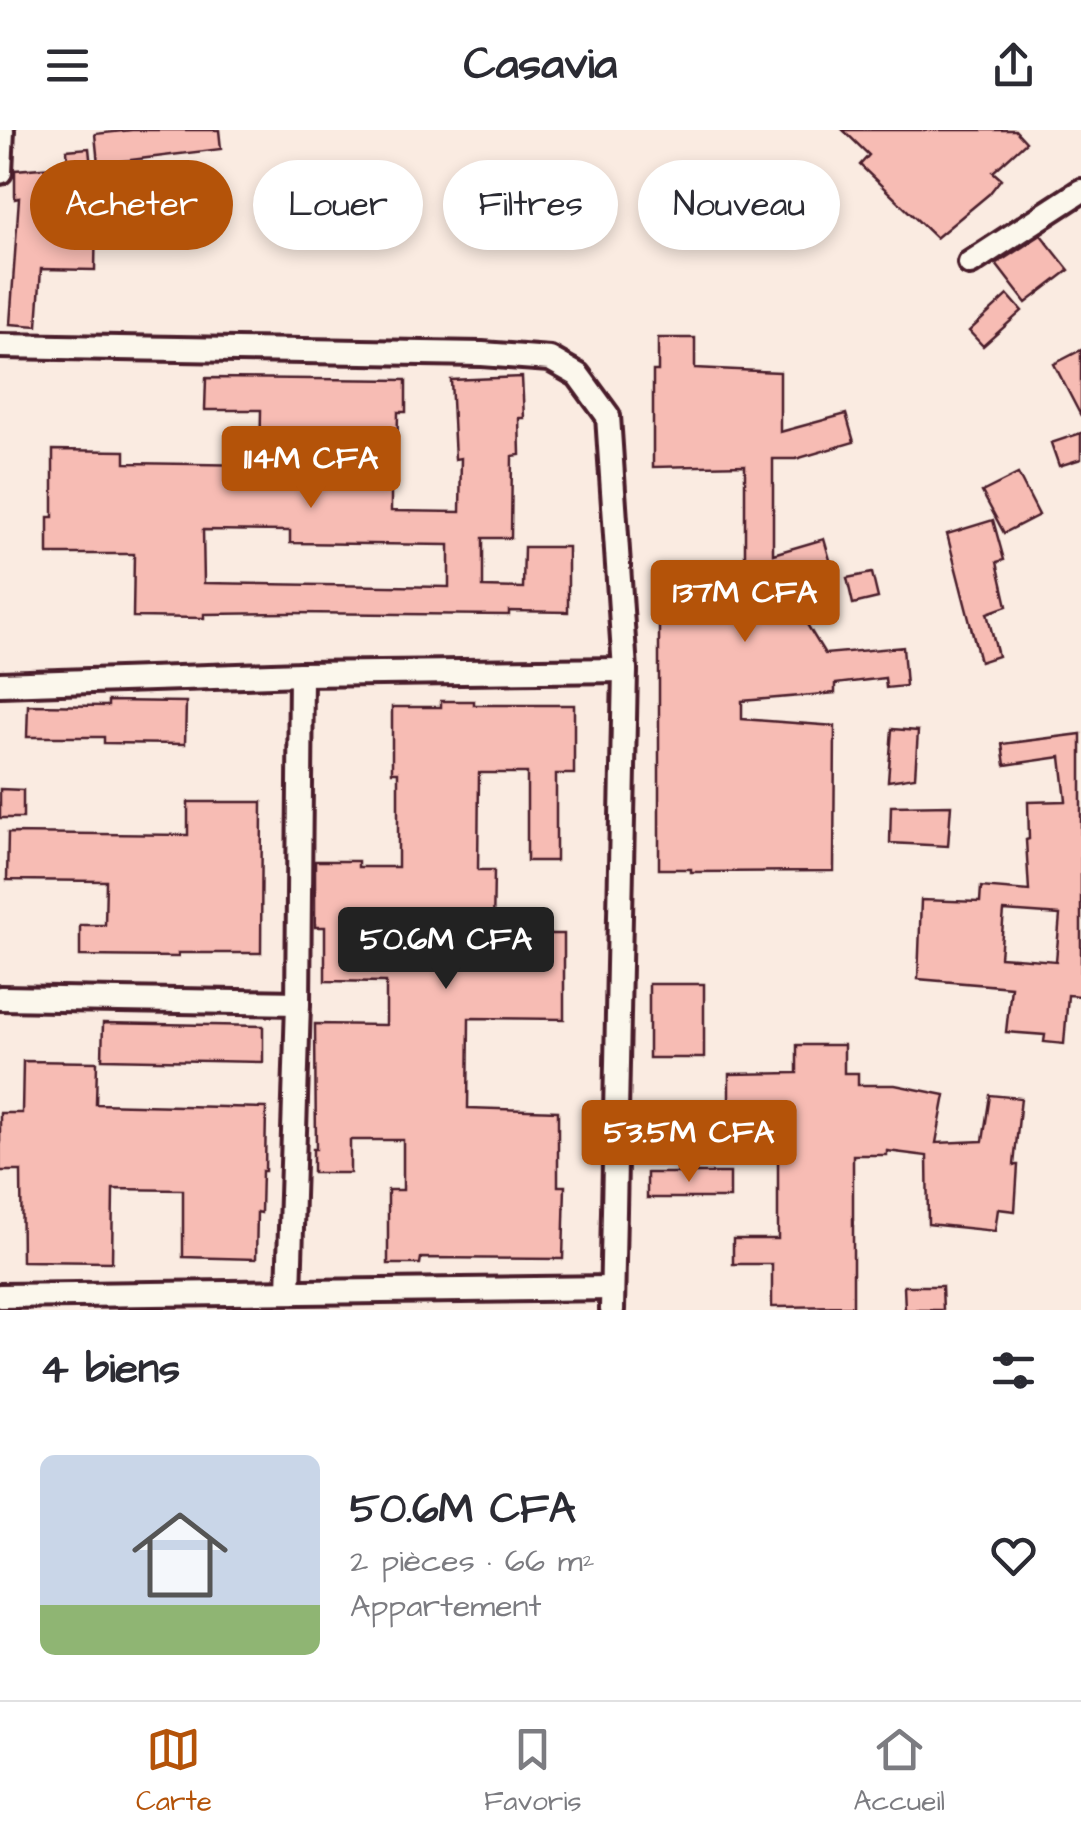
<!DOCTYPE html>
<html lang="fr">
<head>
<meta charset="utf-8">
<style>
  :root { --surface:#fff; --page:#f7f7f7; --text:#2b2b33; --muted:#7c7c81; --line:#e1e1e2; --accent:#b45309 }
  body { margin:0; font-family:"Architects Daughter",sans-serif; background:var(--page); color:var(--text); height:100vh; display:flex; flex-direction:column; font-size:38px; white-space:nowrap }
  * { box-sizing:border-box; margin:0 }
  p { font-size:32px; color:var(--muted) }
  .icon { flex:none; width:55px; height:55px; fill:none; stroke:currentColor; stroke-width:2; stroke-linecap:round; stroke-linejoin:round }
  .map { position:relative; height:1180px; overflow:hidden }
  .drawer { display:flex; flex-direction:column; background:var(--surface); flex:1 }
  .drawer>* { flex:none }
  .guide { position:absolute; left:30px; top:30px; width:1022px; height:90px; display:flex; gap:20px }
  .price { position:absolute; translate:-50% -85px; padding:0 22px; border-radius:10px; background:var(--accent); color:#fff; font-size:32px; line-height:65px; filter:drop-shadow(0 2px 5px #0008) }
  .price::after { content:''; position:absolute; left:50%; top:60px; width:30px; height:22px; margin-left:-15px; background:inherit; clip-path:polygon(0 0,100% 0,50% 100%) }
  .price.selected { background:#222; color:#fff }
  ul { padding:0; list-style:none }
  li { display:flex; align-items:center; gap:30px; height:250px; padding:0 40px }
  li+li { border-top:2px solid var(--line) }
  li span { display:grid; place-items:center; flex:none; width:280px; height:200px; border-radius:15px; color:#555 }
  li>.icon { margin-inline-start:auto }
  span .icon { width:120px; height:120px; fill:#fffc; stroke-width:1 }
  li b { font-size:42px }
  h2 { display:flex; justify-content:space-between; align-items:center; height:120px; padding:0 40px; font-size:42px }
  .pill { padding:0 35px; border-radius:45px; background:var(--surface); box-shadow:0 5px 15px #0003; font-size:35px; line-height:90px }
  .pill.selected { background:var(--accent); color:#fff }
  header { display:flex; justify-content:space-between; align-items:center; height:130px; padding:0 40px; background:var(--surface); font-size:45px; font-weight:800 }
  .menu { display:flex; justify-content:space-around; align-items:center; height:140px; border-top:2px solid var(--line); background:var(--surface); font-size:28px; color:var(--muted) }
  .menu a { display:grid; justify-items:center; gap:5px }
  .menu .selected { color:var(--accent) }
  .map>svg:first-child { display:block }
  .building { fill:#f7bcb4; stroke:#4a1f2b; stroke-width:2.5; fill-rule:evenodd }
  .lines { fill:none; stroke-linecap:round; stroke-linejoin:round }
  .minor-casing { stroke:#4a1f2b; stroke-width:30 }
  .minor { stroke:#fbf7ec; stroke-width:22 }
</style>
</head>
<body>
<header><svg class="icon" aria-label="menu" viewBox="0 0 24 24"><path d="M4 6h16M4 12h16M4 18h16"/></svg>Casavia<svg class="icon" aria-label="share" viewBox="0 0 24 24"><path d="M12 15V3M7 8l5-5 5 5M5 13v7h14v-7"/></svg></header>
<div class="map">
<svg width="1081" height="1180" viewBox="0 0 1081 1180">
  <rect width="100%" height="100%" fill="#faebe1"/>
  <filter id="ink" filterUnits="userSpaceOnUse"><feTurbulence type="fractalNoise" baseFrequency=".01" numOctaves="2"/><feDisplacementMap in="SourceGraphic" scale="20" xChannelSelector="R" yChannelSelector="G"/><feConvolveMatrix kernelMatrix="1 2 1 2 8 2 1 2 1" color-interpolation-filters="sRGB"/></filter>
  <g filter="url(#ink)">
    <g class="building">
      <path d="M 132,0 L 219,0 L 221,19 L 98,34 L 95,4 Z"/>
      <path d="M 843,0 L 1015,0 L 1026,12 L 993,42 L 1001,49 L 989,64 L 936,108 L 860,35 L 869,25 Z"/>
      <path d="M 89,18 L 96,87 L 95,140 L 41,139 L 37,196 L 10,194 L 19,68 L 15,69 L 15,40 L 68,36 L 67,20 Z"/>
      <path d="M 1041,105 L 1069,140 L 1026,173 L 996,134 Z"/>
      <path d="M 1008,165 L 1022,181 L 983,216 L 969,201 Z"/>
      <path d="M 658,208 L 695,208 L 695,238 L 780,242 L 780,302 L 846,284 L 854,312 L 796,329 L 773,329 L 773,424 L 824,409 L 835,447 L 786,460 L 825,524 L 903,517 L 906,556 L 886,558 L 885,548 L 835,554 L 835,563 L 742,571 L 742,589 L 835,596 L 834,741 L 691,742 L 691,739 L 659,739 L 659,437 L 682,437 L 682,462 L 731,462 L 745,454 L 745,335 L 653,337 L 653,241 L 658,241 Z"/>
      <path d="M 1081,220 L 1081,286 L 1054,234 Z"/>
      <path d="M 522,247 L 524,288 L 519,288 L 520,325 L 512,326 L 511,408 L 483,408 L 483,457 L 523,458 L 524,417 L 568,417 L 568,482 L 509,481 L 509,485 L 291,483 L 204,484 L 204,488 L 133,487 L 134,424 L 48,424 L 48,387 L 53,387 L 53,320 L 125,321 L 125,333 L 260,335 L 261,280 L 205,280 L 206,248 L 406,250 L 406,282 L 398,282 L 397,332 L 391,332 L 391,381 L 460,382 L 461,328 L 455,329 L 451,250 ZM 203,400 L 290,401 L 290,413 L 449,415 L 449,457 L 204,453 Z"/>
      <path d="M 1081,303 L 1081,329 L 1059,336 L 1051,313 Z"/>
      <path d="M 1018,344 L 1039,385 L 1004,403 L 982,362 Z"/>
      <path d="M 993,390 L 1004,430 L 997,432 L 1007,476 L 987,483 L 998,526 L 980,532 L 947,404 Z"/>
      <path d="M 872,443 L 878,468 L 853,474 L 847,448 Z"/>
      <path d="M 108,571 L 186,572 L 185,614 L 104,613 L 104,607 L 27,607 L 28,575 L 108,576 Z"/>
      <path d="M 441,571 L 474,571 L 474,575 L 574,575 L 574,644 L 556,644 L 556,731 L 527,731 L 527,643 L 479,643 L 478,740 L 494,740 L 493,804 L 564,804 L 564,889 L 469,888 L 468,978 L 558,981 L 558,1056 L 565,1056 L 563,1129 L 421,1128 L 420,1134 L 388,1134 L 388,1060 L 403,1060 L 403,1010 L 350,1010 L 350,1043 L 313,1043 L 313,1019 L 316,1019 L 315,894 L 386,895 L 386,852 L 325,851 L 325,797 L 315,797 L 315,731 L 358,731 L 358,737 L 398,737 L 398,642 L 392,642 L 392,577 L 441,577 Z"/>
      <path d="M 892,599 L 918,601 L 915,647 L 888,651 Z"/>
      <path d="M 1081,604 L 1081,866 L 1068,865 L 1064,914 L 1044,912 L 1045,905 L 1006,902 L 1011,857 L 918,849 L 921,770 L 980,772 L 981,757 L 1029,761 L 1026,710 L 1029,709 L 1028,672 L 1066,671 L 1061,627 L 1005,635 L 1002,614 ZM 1004,781 L 1060,785 L 1056,831 L 1000,827 Z"/>
      <path d="M 0,659 L 23,660 L 23,688 L 0,688 Z"/>
      <path d="M 188,672 L 262,672 L 261,823 L 178,823 L 178,827 L 80,826 L 80,795 L 105,795 L 106,751 L 7,750 L 8,703 L 188,705 Z"/>
      <path d="M 951,675 L 948,716 L 890,713 L 891,676 Z"/>
      <rect x="649" y="854" width="55" height="74"/>
      <path d="M 103,893 L 263,896 L 263,932 L 102,929 Z"/>
      <path d="M 797,915 L 844,915 L 844,943 L 858,943 L 858,955 L 895,955 L 945,965 L 936,1013 L 983,1011 L 990,965 L 1021,968 L 1014,1035 L 1018,1035 L 1015,1081 L 998,1079 L 995,1101 L 928,1094 L 927,1026 L 887,1021 L 887,1025 L 853,1025 L 853,1176 L 772,1177 L 772,1134 L 733,1134 L 733,1109 L 778,1109 L 778,1027 L 729,1028 L 729,944 L 797,943 Z"/>
      <path d="M 23,931 L 97,932 L 96,974 L 266,978 L 265,1041 L 262,1041 L 261,1083 L 257,1082 L 256,1129 L 183,1127 L 183,1060 L 113,1059 L 112,1132 L 22,1131 L 21,1041 L 0,1041 L 0,983 L 22,983 Z"/>
      <rect x="647" y="1043" width="83" height="25"/>
      <path d="M 904,1156 L 942,1156 L 943,1180 L 905,1180 Z"/>
    </g>
    <g class="lines">
      <g class="minor-casing">
        <g id="minor">
          <path d="M 0,42 L 2,0"/>
          <path d="M 970,133 L 1081,61"/>
          <path d="M 0,216 L 482,224 L 550,229 L 578,245 L 608,286 L 625,540 L 612,1180"/>
          <path d="M 0,554 L 301,544 L 625,540"/>
          <path d="M 0,868 L 298,873"/>
          <path d="M 289,1162 L 298,873 L 301,544"/>
          <path d="M 0,1166 L 612,1158"/>
        </g>
      </g>
      <use href="#minor" class="minor"/>
    </g>
  </g>
</svg>
<b class="price" style="left:311px;top:381px">114M CFA</b>
<b class="price" style="left:745px;top:515px">137M CFA</b>
<b class="price selected" style="left:446px;top:862px">50.6M CFA</b>
<b class="price" style="left:689px;top:1055px">53.5M CFA</b>
<div class="guide">
<a class="pill selected">Acheter</a>
<a class="pill">Louer</a>
<a class="pill">Filtres</a>
<a class="pill">Nouveau</a>
</div>
</div>
<section class="drawer">
<h2>4 biens<svg class="icon" aria-label="filters" viewBox="0 0 24 24"><path d="M4 7h16M4 17h16"/><circle cx="9" cy="7" r="2"/><circle cx="15" cy="17" r="2"/></svg></h2>
<ul>
<li><span style="background:linear-gradient(#c9d6e8 75%,#8fb573 0)"><svg class="icon" aria-label="home" viewBox="0 0 24 24"><path d="M3 11l9-7 9 7M6 9v11h12V9"/></svg></span><div><b>50.6M CFA</b><p>2 pièces · 66 m²</p><p>Appartement</p></div><svg class="icon" aria-label="heart" viewBox="0 0 24 24"><path d="M12 20l-8-8c-3-5 5-10 8-4 3-6 11-1 8 4z"/></svg></li>
</ul>
</section>
<nav class="menu">
<a class="selected"><svg class="icon" aria-label="map" viewBox="0 0 24 24"><path d="M3 6l6-2 6 2 6-2v14l-6 2-6-2-6 2zM9 4v14M15 6v14"/></svg>Carte</a>
<a><svg class="icon" aria-label="saved" viewBox="0 0 24 24"><path d="M7 4h10v16l-5-4-5 4z"/></svg>Favoris</a>
<a><svg class="icon" aria-label="home" viewBox="0 0 24 24"><path d="M3 11l9-7 9 7M6 9v11h12V9"/></svg>Accueil</a>
</nav>
</body>
</html>
